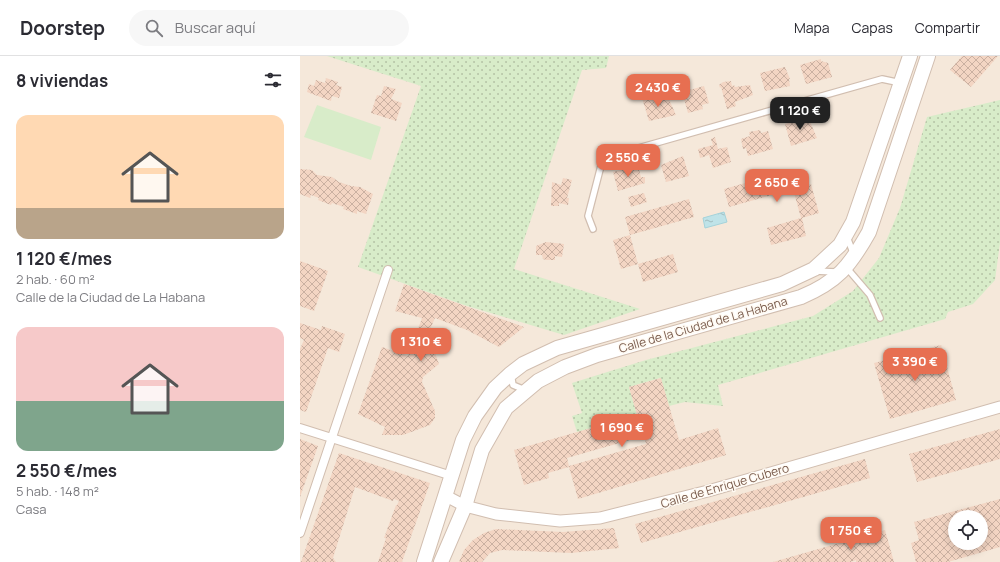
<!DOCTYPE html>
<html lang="es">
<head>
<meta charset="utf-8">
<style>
  :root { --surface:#fff; --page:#f7f7f7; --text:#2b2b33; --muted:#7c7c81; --line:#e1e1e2; --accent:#e76f51 }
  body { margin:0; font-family:Manrope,sans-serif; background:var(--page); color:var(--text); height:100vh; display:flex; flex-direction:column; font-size:15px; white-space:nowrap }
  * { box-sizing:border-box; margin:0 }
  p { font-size:13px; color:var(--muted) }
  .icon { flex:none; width:22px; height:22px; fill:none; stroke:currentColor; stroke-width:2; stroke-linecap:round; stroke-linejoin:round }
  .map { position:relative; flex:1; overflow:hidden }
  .side { display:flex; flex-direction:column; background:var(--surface); width:300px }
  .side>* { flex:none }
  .buttons { position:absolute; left:648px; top:454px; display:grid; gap:8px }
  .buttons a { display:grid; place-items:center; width:40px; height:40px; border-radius:50%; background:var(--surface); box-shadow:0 2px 10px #0003; font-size:20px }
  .price { position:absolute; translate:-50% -34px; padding:0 9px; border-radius:8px; background:var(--accent); color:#fff; font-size:13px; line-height:26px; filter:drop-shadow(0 1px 2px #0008) }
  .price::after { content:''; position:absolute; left:50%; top:24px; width:12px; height:9px; margin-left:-6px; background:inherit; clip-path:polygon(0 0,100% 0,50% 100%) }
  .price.selected { background:#222; color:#fff }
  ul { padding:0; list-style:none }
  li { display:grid; align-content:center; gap:8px; height:212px; padding:0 16px }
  li span { display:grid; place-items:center; height:124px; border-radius:12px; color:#555 }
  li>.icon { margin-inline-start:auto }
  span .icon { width:72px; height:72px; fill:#fffc; stroke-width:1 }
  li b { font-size:17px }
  h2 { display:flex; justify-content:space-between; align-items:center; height:48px; padding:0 16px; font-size:17px }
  header { display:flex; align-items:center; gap:24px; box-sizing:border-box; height:56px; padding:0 20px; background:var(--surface); border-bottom:1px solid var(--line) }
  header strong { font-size:19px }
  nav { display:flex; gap:22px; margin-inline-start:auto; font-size:14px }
  .search { width:280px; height:36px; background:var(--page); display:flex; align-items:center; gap:10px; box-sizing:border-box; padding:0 14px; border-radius:22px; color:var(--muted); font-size:15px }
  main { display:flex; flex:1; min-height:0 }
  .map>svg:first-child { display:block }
  .residential { fill:#f5e8da; fill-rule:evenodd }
  .grass { fill:url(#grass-dots) }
  .garden { fill:#d8ecc9 }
  .water { fill:url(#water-ripples); stroke:#a5d3da }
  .building { fill:url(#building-cross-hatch); fill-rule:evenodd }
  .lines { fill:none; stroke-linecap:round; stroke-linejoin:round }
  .service-casing { stroke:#d1beb0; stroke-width:8 }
  .pedestrian-casing { stroke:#d1beb0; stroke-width:10 }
  .minor-casing { stroke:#d1beb0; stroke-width:13 }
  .tertiary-casing { stroke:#d1beb0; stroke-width:16 }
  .service { stroke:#fff; stroke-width:5.5 }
  .pedestrian { stroke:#fff; stroke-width:8 }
  .minor { stroke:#fff; stroke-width:11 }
  .tertiary { stroke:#fff; stroke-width:14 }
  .labels { text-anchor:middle; stroke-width:3; stroke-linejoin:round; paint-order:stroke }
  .street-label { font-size:12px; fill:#7a5c4d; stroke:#fffaf3 }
</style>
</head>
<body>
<header>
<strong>Doorstep</strong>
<div class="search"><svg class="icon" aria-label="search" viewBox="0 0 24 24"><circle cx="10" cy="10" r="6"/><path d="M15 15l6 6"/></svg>Buscar aquí</div>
<nav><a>Mapa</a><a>Capas</a><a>Compartir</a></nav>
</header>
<main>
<section class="side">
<h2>8 viviendas<svg class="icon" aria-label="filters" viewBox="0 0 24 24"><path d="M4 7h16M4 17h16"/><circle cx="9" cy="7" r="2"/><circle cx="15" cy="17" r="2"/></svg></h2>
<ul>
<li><span style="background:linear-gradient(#ffd9b3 75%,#b9a48a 0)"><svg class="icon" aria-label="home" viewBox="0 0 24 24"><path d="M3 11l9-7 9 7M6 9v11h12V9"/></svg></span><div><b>1 120 €/mes</b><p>2 hab. · 60 m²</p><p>Calle de la Ciudad de La Habana</p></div></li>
<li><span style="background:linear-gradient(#f6c9c9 60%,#7fa58c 0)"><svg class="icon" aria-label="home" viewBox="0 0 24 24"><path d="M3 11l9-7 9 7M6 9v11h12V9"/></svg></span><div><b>2 550 €/mes</b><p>5 hab. · 148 m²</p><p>Casa</p></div></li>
</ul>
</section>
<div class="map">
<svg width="700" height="506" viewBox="0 0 700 506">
  <defs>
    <pattern id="grass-dots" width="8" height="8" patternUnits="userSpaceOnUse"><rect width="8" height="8" fill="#d8ecc9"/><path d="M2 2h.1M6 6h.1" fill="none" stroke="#b4c2a5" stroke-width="1.8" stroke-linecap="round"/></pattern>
    <pattern id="water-ripples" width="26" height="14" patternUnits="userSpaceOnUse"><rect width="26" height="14" fill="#bfe3e8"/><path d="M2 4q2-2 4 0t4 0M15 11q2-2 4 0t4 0" fill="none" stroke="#a0bbbe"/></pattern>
    <pattern id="building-cross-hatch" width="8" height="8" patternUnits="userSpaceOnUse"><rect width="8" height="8" fill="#f3d5c3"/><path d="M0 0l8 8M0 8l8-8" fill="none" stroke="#cab0a1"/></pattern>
  </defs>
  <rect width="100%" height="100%" fill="#fdf6ec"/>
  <path class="residential" d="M 0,0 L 700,0 L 700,506 L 0,506 ZM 655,461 L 681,461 L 681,487 L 655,487 Z"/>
  <g class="grass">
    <path d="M 27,0 L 309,0 L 306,12 L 282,14 L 214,213 L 340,253 L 264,279 L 164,249 L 58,211 L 121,30 Z"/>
    <path d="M 700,44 L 700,187 L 695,224 L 673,248 L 648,256 L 645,263 L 418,329 L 423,350 L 385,346 L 369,350 L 360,322 L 329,331 L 337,359 L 277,376 L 272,360 L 282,357 L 272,327 L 346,304 L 513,260 L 553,235 L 579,202 L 600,152 L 627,61 Z"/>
  </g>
  <path class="garden" d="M 17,49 L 81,71 L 71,104 L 4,81 Z"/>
  <path class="water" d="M 424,156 L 427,166 L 405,172 L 403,162 Z"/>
  <g class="building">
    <path d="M 662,0 L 698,0 L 671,31 L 650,14 Z"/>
    <path d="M 521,3 L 521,5 L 528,7 L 532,21 L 506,28 L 500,9 Z"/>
    <path d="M 485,11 L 490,23 L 489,23 L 490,30 L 465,35 L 460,17 Z"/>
    <path d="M 26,22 L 38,26 L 36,29 L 42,31 L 39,42 L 32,40 L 31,45 L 7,36 L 9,28 L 14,30 L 16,24 L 25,27 Z"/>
    <path d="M 431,25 L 432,30 L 434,29 L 435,31 L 450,29 L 453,39 L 435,46 L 436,50 L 427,53 L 421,31 L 420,32 L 419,29 L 423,26 Z"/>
    <path d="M 84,30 L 96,33 L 91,43 L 102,47 L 96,65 L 71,57 L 77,39 L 81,40 Z"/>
    <path d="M 404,30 L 409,47 L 402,49 L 403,53 L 388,57 L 382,36 Z"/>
    <path d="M 355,39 L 357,44 L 368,41 L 376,59 L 349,65 L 342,42 Z"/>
    <path d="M 508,61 L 517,82 L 491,90 L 485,68 Z"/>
    <path d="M 460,74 L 461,77 L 468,75 L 473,93 L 448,100 L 446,92 L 443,93 L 441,83 L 450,80 L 449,76 Z"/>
    <path d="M 415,81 L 418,93 L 427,91 L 431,106 L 413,112 L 409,99 L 400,102 L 398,93 L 413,89 L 411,83 Z"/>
    <path d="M 383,100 L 389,120 L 366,126 L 361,109 Z"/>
    <path d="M 338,110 L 341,121 L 345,121 L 345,127 L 318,135 L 313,116 Z"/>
    <path d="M 0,113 L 12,114 L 17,119 L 32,121 L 39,126 L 51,130 L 60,131 L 73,138 L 66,158 L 57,155 L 57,158 L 43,153 L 44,151 L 32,147 L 31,149 L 18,144 L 19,142 L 11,139 L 10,142 L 0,138 Z"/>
    <path d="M 488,115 L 493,133 L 511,128 L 519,157 L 502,162 L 506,180 L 471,189 L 467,172 L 501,162 L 493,133 L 429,151 L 424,133 Z"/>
    <path d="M 263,122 L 272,124 L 267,142 L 269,142 L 268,149 L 259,147 L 259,150 L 251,150 L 252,126 L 261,129 Z"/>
    <path d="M 344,137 L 347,146 L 331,151 L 328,141 Z"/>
    <path d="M 389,143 L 394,161 L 330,179 L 338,208 L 373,198 L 378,216 L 343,226 L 338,208 L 321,213 L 313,184 L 330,179 L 325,161 Z"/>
    <path d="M 246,186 L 264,188 L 262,201 L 255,200 L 255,204 L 246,204 L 243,203 L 242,199 L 236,199 L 236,190 Z"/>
    <path d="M 0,205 L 28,215 L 14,255 L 0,250 Z"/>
    <path d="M 104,228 L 224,271 L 199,291 L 167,274 L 135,262 L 122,291 L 135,297 L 139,308 L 123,321 L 122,326 L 135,355 L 135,362 L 130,369 L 103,379 L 82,379 L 85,371 L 58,358 L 82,291 L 108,300 L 122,262 L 95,255 Z"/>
    <path d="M 0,267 L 21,274 L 22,270 L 45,278 L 39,296 L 28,292 L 6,356 L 0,354 L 0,293 L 4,284 L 0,282 Z"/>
    <path d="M 641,289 L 656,344 L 590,363 L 574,307 Z"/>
    <path d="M 361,322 L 379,384 L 418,372 L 426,399 L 278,443 L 269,411 L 248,417 L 249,422 L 224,429 L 214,394 L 337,359 L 329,331 ZM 344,380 L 346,388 L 269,410 L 267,402 Z"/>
    <path d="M 700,373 L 700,403 L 617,426 L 609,398 Z"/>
    <path d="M 0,383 L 18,390 L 0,441 Z"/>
    <path d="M 39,397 L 130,427 L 102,506 L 78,506 L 86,482 L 84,482 L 96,449 L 97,449 L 99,445 L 94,443 L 93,445 L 55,431 L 33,502 L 36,506 L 1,506 Z"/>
    <path d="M 565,403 L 570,422 L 341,487 L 335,468 Z"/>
    <path d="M 700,443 L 700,491 L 648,506 L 616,506 L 611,487 L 619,484 L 614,466 ZM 655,461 L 681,461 L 681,487 L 655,487 Z"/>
    <path d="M 314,472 L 319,492 L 271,497 L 202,494 L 190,497 L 182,506 L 159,506 L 164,494 L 173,484 L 184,477 L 196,473 L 263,476 Z"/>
    <path d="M 585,474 L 594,506 L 556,506 L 556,504 L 551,506 L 473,506 Z"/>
  </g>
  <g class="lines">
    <g class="service-casing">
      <g id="service">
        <path d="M 293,173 L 288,160 L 303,102 L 582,23 L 601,27"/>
        <path d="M 547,181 L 554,199"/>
        <path d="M 546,211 L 570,239 L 580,262"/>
        <path d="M 515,215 L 536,216"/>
        <path d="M 211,318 L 213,329 L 225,334"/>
      </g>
    </g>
    <g class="pedestrian-casing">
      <g id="pedestrian">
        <path d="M 0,372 L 152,420"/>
        <path d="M 0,477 L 88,214"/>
      </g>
    </g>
    <g class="minor-casing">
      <path id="minor" d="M 146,440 L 165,450 L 196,458 L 260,465 L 300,462 L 408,435 L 700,351"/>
    </g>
    <g class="tertiary-casing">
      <g id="tertiary">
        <path d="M 124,506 L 163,384 L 175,360 L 195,332 L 210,318 L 223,308 L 257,292 L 482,228 L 514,213 L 540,189 L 553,166 L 610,0"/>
        <path d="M 141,506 L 165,450 L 182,394 L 206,352 L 238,325 L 265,311 L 297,299 L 501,241 C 537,226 550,210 569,176 L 628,0"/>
      </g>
    </g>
    <use href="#service" class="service"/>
    <use href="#pedestrian" class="pedestrian"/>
    <use href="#minor" class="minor"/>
    <use href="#tertiary" class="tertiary"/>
  </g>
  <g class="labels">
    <g class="street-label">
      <text transform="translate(403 269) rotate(-16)" y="4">Calle de la Ciudad de La Habana</text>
      <text transform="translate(425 430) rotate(-16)" y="4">Calle de Enrique Cubero</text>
    </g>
  </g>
</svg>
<div class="buttons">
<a><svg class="icon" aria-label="locate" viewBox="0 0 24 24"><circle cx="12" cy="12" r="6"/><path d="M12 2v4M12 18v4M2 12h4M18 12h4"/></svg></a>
</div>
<b class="price" style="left:358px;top:52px">2 430 €</b>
<b class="price selected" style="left:500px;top:75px">1 120 €</b>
<b class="price" style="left:328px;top:122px">2 550 €</b>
<b class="price" style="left:477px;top:147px">2 650 €</b>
<b class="price" style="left:121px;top:306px">1 310 €</b>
<b class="price" style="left:615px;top:326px">3 390 €</b>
<b class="price" style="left:322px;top:392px">1 690 €</b>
<b class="price" style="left:551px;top:495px">1 750 €</b>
</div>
</main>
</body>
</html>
